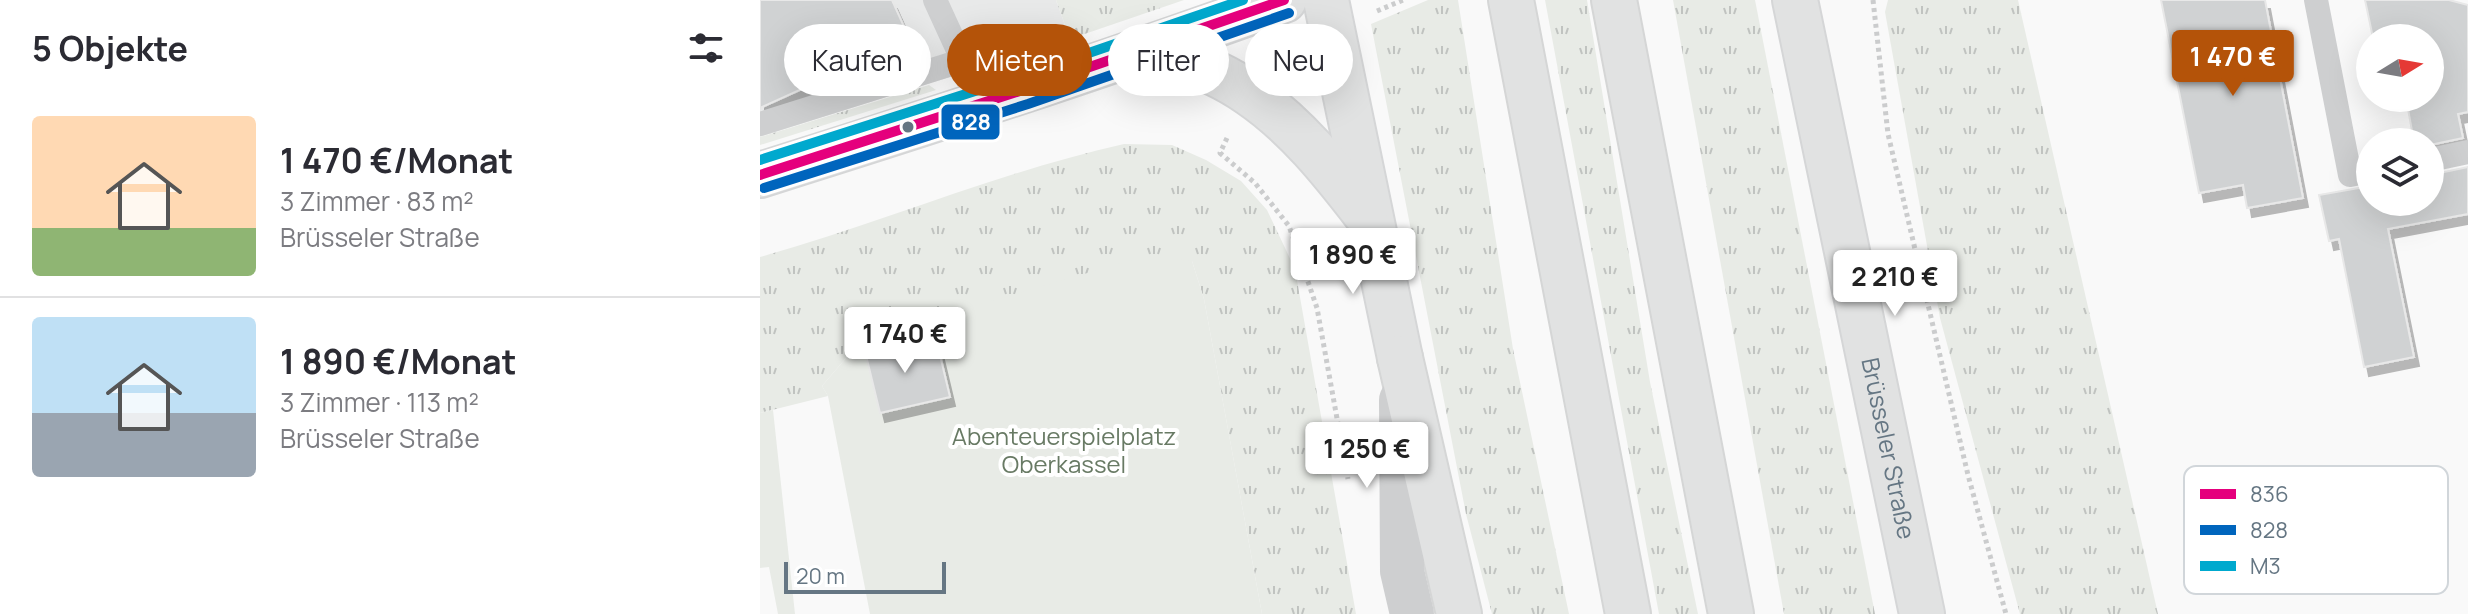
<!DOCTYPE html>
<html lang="de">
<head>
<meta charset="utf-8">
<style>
  :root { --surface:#fff; --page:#f2f2f3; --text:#2b2b33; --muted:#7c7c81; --line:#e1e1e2; --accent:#b45309 }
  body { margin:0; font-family:Manrope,sans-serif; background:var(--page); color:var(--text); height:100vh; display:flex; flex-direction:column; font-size:30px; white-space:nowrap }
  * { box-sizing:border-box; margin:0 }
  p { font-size:26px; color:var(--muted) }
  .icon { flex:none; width:44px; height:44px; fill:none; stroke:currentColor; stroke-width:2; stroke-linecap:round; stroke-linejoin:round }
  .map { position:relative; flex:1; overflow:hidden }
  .details { display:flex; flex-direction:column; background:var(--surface); width:760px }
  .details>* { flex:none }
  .banner { position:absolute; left:24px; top:24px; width:760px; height:72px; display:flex; gap:16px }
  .needle { width:52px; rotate:79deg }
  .fabs { position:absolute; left:1596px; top:24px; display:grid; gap:16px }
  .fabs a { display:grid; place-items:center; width:88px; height:88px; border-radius:50%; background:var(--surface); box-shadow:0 8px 32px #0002; font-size:40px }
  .scale { position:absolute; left:24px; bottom:20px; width:162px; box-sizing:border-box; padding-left:8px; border:4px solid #657683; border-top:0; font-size:22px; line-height:28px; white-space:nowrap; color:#657683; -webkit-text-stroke:6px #fff; paint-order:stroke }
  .price { position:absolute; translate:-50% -68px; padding:0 18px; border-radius:8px; background:#fff; color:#222; font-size:26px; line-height:52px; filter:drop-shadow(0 2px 4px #0008) }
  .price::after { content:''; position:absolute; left:50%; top:48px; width:24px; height:18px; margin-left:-12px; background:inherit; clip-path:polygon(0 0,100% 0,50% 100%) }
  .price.current { background:var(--accent); color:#fff }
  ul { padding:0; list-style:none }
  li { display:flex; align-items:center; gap:24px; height:200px; padding:0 32px }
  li+li { border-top:2px solid var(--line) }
  li span { display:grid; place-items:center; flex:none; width:224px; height:160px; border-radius:8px; color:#555 }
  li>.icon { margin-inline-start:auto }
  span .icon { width:96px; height:96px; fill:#fffc; stroke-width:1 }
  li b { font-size:34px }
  h2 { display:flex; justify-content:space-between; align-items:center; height:96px; padding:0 32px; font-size:34px }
  .chip { padding:0 28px; border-radius:36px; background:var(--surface); box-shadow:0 8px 32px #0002; font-size:28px; line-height:72px }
  .chip.current { background:var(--accent); color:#fff }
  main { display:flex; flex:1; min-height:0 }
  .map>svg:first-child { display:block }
  .built { fill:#e8e9e9 }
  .grass { fill:url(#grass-tufts) }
  .green { fill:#e8ebe6 }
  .building { fill:#d0d2d3; stroke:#e8e8e8; stroke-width:2; filter:url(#shadow) }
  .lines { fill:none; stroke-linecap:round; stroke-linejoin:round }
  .secondary-casing { stroke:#d5d6d7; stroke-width:48 }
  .trunk-casing { stroke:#d5d6d6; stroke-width:48 }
  .path { stroke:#cbcccd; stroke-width:5; stroke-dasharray:4 4; stroke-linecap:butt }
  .service { stroke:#cecfd0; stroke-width:24 }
  .minor { stroke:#cecfd0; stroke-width:44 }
  .secondary { stroke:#e1e2e2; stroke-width:44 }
  .trunk { stroke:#e1e2e2; stroke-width:44 }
  .bus-1-casing { stroke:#fff; stroke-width:16 }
  .bus-2-casing { stroke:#fff; stroke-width:16 }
  .bus-3-casing { stroke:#fff; stroke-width:16 }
  .bus-1 { stroke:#e5007d; stroke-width:10 }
  .bus-2 { stroke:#0065bd; stroke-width:10 }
  .bus-3 { stroke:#00a9ce; stroke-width:10 }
  .bus-dot { fill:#657683; stroke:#fff; stroke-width:3 }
  .labels { text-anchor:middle; stroke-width:8; stroke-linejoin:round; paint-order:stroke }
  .park-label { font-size:24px; fill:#687a64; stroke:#fff }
  .street-label { font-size:24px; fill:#657683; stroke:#fff }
  .key { fill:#fff; stroke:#d1d6da; stroke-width:2 }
  .key-label { font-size:22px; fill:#657683 }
  .line-badge { stroke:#fff; stroke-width:3 }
  .badge-label { font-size:22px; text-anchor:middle; font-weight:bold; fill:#fff }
</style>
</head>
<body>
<main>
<section class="details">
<h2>5 Objekte<svg class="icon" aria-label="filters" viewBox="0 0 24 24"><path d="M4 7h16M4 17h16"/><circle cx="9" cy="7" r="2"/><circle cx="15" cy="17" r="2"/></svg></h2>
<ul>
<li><span style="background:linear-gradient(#ffd9b3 70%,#8fb573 0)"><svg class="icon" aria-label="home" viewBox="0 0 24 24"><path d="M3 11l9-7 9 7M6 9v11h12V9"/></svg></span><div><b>1 470 €/Monat</b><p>3 Zimmer · 83 m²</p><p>Brüsseler Straße</p></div></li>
<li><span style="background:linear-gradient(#bfe0f5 60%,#9aa5b1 0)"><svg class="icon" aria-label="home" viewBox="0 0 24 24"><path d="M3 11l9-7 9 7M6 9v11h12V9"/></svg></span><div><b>1 890 €/Monat</b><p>3 Zimmer · 113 m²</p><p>Brüsseler Straße</p></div></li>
</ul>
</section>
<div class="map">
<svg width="1708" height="614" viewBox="0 0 1708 614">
  <defs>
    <pattern id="grass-tufts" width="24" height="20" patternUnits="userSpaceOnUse" patternTransform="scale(2)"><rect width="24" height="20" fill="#e8ebe6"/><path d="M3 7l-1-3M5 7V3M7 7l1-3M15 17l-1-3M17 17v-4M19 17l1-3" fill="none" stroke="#c0c3c0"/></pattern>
    <filter id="shadow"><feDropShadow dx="5" dy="9" stdDeviation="0" flood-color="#0004"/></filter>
  </defs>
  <rect width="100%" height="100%" fill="#f9f9f9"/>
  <path class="built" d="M 0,0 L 296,0 L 310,39 L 0,137 Z"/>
  <g class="grass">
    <path d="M 296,0 L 424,0 L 310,39 Z"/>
    <path d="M 668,0 L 698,0 L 753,349 L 809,614 L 732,614 L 706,514 L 611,24 Z"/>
    <path d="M 785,0 L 827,0 L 890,382 L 938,614 L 899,614 Z"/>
    <path d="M 913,0 L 995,0 L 1115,614 L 1024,614 Z"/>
    <path d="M 1128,0 L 1258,0 L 1398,614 L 1260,614 L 1180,318 L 1125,12 Z"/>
    <path d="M 169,85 L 176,90 L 0,145 L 0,137 Z"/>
    <path d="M 364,144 L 412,145 L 446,160 L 481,181 L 507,210 L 535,269 L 596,614 L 502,614 L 444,299 L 432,261 L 124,332 L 92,351 L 62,386 L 68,396 L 0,413 L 0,257 C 122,223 239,172 364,144 Z"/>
  </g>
  <g class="green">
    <path d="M 386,256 L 432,261 L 444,299 L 502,614 L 110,614 L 68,396 L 62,386 L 92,351 L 124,332 Z"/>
    <path d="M 13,410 L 35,614 L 18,614 L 9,567 L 0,568 L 0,413 Z"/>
  </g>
  <g class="building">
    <path d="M 0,0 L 132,0 L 150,40 L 0,108 Z"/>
    <path d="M 1401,0 L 1505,0 L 1543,198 L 1487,208 L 1483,185 L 1439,193 Z"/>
    <path d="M 1605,0 L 1689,0 L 1708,5 L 1708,112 L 1698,114 L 1703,138 L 1670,145 L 1670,142 L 1654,142 L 1646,98 L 1670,98 L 1670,38 L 1613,38 Z"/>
    <path d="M 1708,167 L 1708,214 L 1628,229 L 1654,357 L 1604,367 L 1579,239 L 1569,241 L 1559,195 L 1610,186 L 1610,202 L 1670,202 L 1670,175 Z"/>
    <path d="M 152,336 L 157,357 L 179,351 L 190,397 L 120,413 L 104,347 Z"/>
  </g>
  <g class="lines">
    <g class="secondary-casing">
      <g id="secondary">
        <path d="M 566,0 L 640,358"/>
        <path id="s1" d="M 1035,0 L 1162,614"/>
        <path d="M 394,47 C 426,61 461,73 489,93 C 536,125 571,169 605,213"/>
        <path d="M 0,175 C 176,120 351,63 524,0"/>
      </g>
    </g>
    <g class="trunk-casing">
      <g id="trunk">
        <path d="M 751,0 L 868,614"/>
        <path d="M 854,0 L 971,614"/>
        <path d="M 640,358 L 699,614"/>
      </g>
    </g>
    <g class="path">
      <path d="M 1113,0 L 1128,134 L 1208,475 L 1246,614"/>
      <path d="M 617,11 L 643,0"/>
      <path d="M 467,138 L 460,153 L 495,183 L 529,226 L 557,308 L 588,479"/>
    </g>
    <g class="service">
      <path d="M 175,0 L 202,59"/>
      <path d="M 1556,0 L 1590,175 L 1610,171"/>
      <path d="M 0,124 L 236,50 L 280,84"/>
      <path d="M 1670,160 L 1708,152"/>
    </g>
    <path class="minor" d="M 641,400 L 642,571 L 652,614"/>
    <use href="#secondary" class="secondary"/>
    <use href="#trunk" class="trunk"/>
    <g class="bus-1-casing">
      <path id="bus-1" d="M 0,175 L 263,90 L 524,0"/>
    </g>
    <g class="bus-2-casing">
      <path id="bus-2" d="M 4,188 L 268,104 L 529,13"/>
    </g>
    <g class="bus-3-casing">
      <path id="bus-3" d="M 0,160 L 259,77 L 483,0"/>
    </g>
    <use href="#bus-1" class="bus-1"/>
    <use href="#bus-2" class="bus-2"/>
    <use href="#bus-3" class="bus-3"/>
  </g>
  <circle class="bus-dot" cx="148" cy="127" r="7"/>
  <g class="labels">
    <g class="park-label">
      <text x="304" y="445">Abenteuerspielplatz<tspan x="304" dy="28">Oberkassel</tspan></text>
    </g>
    <g class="street-label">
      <text dy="8" stroke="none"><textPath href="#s1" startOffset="458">Brüsseler Straße</textPath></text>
    </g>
  </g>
  <rect x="1424" y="466" width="264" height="128" rx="12" class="key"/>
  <rect x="1440" y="489" width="36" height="10" fill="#e5007d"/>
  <rect x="1440" y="525" width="36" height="10" fill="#0065bd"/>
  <rect x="1440" y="561" width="36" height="10" fill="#00a9ce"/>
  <g class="key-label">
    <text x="1490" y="502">836</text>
    <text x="1490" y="538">828</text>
    <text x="1490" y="574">M3</text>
  </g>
  <rect class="line-badge" x="180" y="103" width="61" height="38" rx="8" fill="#0065bd"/>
  <g class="badge-label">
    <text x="211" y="130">828</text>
  </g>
</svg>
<div class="fabs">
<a><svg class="needle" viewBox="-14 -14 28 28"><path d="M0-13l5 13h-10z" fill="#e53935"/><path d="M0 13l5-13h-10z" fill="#7c7c81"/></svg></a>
<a><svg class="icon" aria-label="layers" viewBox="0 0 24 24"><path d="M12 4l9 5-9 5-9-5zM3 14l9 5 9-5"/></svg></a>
</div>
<div class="scale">20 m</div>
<b class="price current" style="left:1473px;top:98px">1 470 €</b>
<b class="price" style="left:593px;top:296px">1 890 €</b>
<b class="price" style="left:1135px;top:318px">2 210 €</b>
<b class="price" style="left:145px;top:375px">1 740 €</b>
<b class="price" style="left:607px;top:490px">1 250 €</b>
<div class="banner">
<a class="chip">Kaufen</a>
<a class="chip current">Mieten</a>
<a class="chip">Filter</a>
<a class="chip">Neu</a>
</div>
</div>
</main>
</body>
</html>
